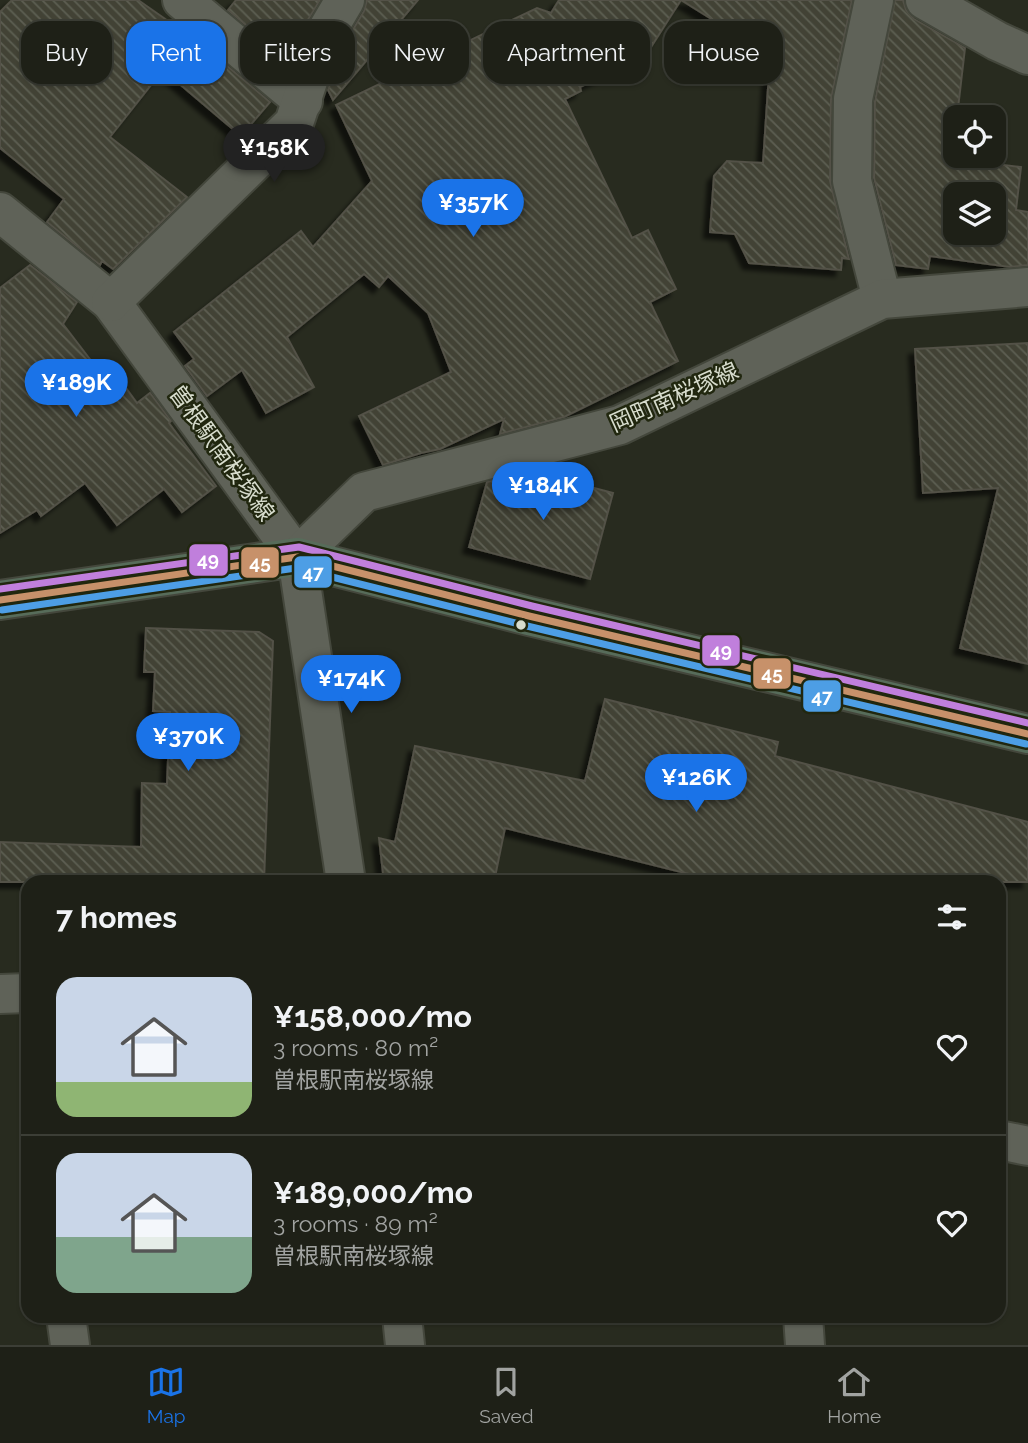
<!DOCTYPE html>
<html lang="en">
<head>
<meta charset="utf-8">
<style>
  :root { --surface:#1e2017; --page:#2b2d24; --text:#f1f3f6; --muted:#a1a3a1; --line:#3c3e36; --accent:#1a73e8 }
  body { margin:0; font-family:Raleway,"Noto Sans JP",sans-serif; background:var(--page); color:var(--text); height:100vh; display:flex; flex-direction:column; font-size:26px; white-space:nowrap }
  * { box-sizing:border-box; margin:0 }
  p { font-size:23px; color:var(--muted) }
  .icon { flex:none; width:38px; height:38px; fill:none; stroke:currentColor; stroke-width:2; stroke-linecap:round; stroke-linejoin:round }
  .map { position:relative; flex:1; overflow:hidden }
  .drawer { position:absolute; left:21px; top:875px; width:985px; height:448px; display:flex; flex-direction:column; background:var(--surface); border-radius:21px; box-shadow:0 2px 5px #0004,0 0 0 2px var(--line) }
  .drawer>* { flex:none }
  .banner { position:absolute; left:21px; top:21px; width:987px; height:63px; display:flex; gap:14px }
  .fabs { position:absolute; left:943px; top:105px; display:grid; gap:14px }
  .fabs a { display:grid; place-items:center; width:63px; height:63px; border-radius:14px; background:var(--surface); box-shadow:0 2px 5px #0004,0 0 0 2px var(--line); font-size:35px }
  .price { position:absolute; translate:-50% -60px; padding:0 16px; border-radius:24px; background:var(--accent); color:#fff; font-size:23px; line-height:46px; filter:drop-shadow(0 2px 4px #0008) }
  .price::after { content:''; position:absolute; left:50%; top:42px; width:21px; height:16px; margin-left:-10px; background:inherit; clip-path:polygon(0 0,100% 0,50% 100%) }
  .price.current { background:#222; color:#fff }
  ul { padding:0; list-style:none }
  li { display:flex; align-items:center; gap:21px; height:175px; padding:0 35px }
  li+li { border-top:2px solid var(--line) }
  li span { display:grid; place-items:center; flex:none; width:196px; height:140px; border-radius:21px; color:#555 }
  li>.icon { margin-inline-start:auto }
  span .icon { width:84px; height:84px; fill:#fffc; stroke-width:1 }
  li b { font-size:30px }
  h2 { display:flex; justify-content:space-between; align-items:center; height:84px; padding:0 35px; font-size:30px }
  .pill { padding:0 24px; border-radius:21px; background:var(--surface); box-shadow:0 2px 5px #0004,0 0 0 2px var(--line); font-size:24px; line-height:63px }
  .pill.current { background:var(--accent); color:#fff }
  .tab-bar { display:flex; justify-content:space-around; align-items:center; height:98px; border-top:2px solid var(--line); background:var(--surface); font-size:19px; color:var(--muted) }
  .tab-bar a { display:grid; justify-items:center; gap:4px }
  .tab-bar .current { color:var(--accent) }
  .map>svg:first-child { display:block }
  .building { fill:url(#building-back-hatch); stroke:#525146; stroke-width:2; fill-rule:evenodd; filter:url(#shadow) }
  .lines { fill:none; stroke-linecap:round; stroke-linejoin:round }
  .minor-casing { stroke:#44473c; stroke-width:42 }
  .highway-casing { stroke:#44473c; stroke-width:42 }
  .minor { stroke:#5f6258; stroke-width:38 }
  .highway { stroke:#576c5a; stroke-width:38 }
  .bus-1-casing { stroke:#21270f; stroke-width:12 }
  .bus-2-casing { stroke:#21270f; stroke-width:12 }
  .bus-3-casing { stroke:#21270f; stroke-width:12 }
  .bus-1 { stroke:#c7916a; stroke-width:7 }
  .bus-2 { stroke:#4d9ee5; stroke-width:7 }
  .bus-3 { stroke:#c07fdc; stroke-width:7 }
  .bus-dot { fill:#d7dccd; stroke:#21270f; stroke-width:2.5 }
  .labels { text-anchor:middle; stroke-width:5; stroke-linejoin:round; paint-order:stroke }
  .street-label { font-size:23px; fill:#d7dccd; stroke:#21270f }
  .line-badge { stroke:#21270f; stroke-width:2.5 }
  .badge-label { font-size:19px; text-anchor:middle; font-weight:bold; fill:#fff }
</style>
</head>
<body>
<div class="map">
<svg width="1028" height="1345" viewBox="0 0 1028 1345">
  <defs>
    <pattern id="building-back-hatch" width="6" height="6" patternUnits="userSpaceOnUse" patternTransform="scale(1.75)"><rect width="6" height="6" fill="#424336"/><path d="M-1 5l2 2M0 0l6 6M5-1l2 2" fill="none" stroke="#5d5e52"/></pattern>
    <filter id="shadow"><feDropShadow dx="-6" dy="6" stdDeviation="2" flood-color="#0009"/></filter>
  </defs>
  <rect width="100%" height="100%" fill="#282b1f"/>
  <g class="building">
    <path d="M 12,0 L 138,0 L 201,44 L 270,102 L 241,136 L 163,70 L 110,137 L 187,197 L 113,269 L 102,261 L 100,265 L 47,222 L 64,199 L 0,148 L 0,12 Z"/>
    <path d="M 236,0 L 320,0 L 303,28 L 291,63 L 228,10 Z"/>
    <path d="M 367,0 L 418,0 L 333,100 L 328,90 L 342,48 L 364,11 Z"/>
    <path d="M 559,0 L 681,0 L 646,55 L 580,87 L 581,91 L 565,99 L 632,238 L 648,230 L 676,289 L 650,302 L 678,361 L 564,417 L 500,434 L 504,419 L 440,449 L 421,453 L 383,465 L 359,416 L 451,372 L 428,313 L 388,276 L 379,287 L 364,274 L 287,337 L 314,387 L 266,413 L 242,370 L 207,396 L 185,366 L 194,359 L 174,332 L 301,231 L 313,247 L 372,181 L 336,105 L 537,8 L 551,13 Z"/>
    <path d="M 681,0 L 852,0 L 831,99 L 830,181 L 849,259 L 842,258 L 841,270 L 749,263 L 735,234 L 710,232 L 714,176 L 727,161 L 763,163 L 770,58 L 756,50 L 758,48 Z"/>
    <path d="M 895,0 L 903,0 L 906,10 L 914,19 L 965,48 L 957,117 L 956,117 L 954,159 L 1021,167 L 1016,210 L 1028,212 L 1028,265 L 1010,267 L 930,256 L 928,269 L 896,265 L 874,178 L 875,101 ZM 956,194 L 994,194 L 994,233 L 956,233 Z"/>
    <path d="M 30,265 L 77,302 L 63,324 L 109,384 L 118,377 L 137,403 L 150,393 L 171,421 L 169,423 L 216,486 L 182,512 L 164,489 L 117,525 L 85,483 L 41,516 L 37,510 L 0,533 L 0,288 Z"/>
    <path d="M 1028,343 L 1028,664 L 960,648 L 998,488 L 923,493 L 915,349 Z"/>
    <path d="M 530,471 L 613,493 L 590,579 L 469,547 L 487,482 Z"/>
    <path d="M 146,628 L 259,632 L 273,641 L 264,882 L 0,882 L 0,842 L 141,847 L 142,783 L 167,784 L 170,712 L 153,711 L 155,672 L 144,672 Z"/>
    <path d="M 605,699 L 778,742 L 775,756 L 1028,822 L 1028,882 L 721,882 L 505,828 L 494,882 L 384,882 L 379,838 L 395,842 L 415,746 L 585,781 Z"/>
  </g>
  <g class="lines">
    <g class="minor-casing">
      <g id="minor">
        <path d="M 182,0 L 303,101"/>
        <path d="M 874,0 L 853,99 L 852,181 L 882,299"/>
        <path d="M 925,0 L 997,41 L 1028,55"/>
        <path d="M 0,212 L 111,302 L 297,557 L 346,882"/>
        <path d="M 111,302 L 294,123 L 322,39 L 345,0"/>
        <path d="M 297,557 L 364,492 L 620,425 L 882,299 L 1028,287"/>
        <path d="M 0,994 L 28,993"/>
        <path d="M 999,1140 L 1028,1146"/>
        <path d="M 66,1316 L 70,1345"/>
        <path d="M 402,1316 L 405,1345"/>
        <path d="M 803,1316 L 805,1345"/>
      </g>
    </g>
    <g class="highway-casing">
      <path id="highway" d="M 0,600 L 297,557 L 529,616 L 1028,734"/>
    </g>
    <use href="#minor" class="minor"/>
    <use href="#highway" class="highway"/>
    <g class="bus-1-casing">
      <path id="bus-1" d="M 0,600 L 297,557 L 529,616 L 1028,734"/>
    </g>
    <g class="bus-2-casing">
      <path id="bus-2" d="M 2,610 L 296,568 L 527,626 L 1026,744"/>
    </g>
    <g class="bus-3-casing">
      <path id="bus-3" d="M 0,589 L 299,547 L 532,606 L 1028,723"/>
    </g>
    <use href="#bus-1" class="bus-1"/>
    <use href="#bus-2" class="bus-2"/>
    <use href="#bus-3" class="bus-3"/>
  </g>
  <circle class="bus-dot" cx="521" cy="625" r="6"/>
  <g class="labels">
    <g class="street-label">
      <text transform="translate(674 397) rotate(-24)" y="8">岡町南桜塚線</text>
      <text transform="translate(222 453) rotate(54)" y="8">曽根駅南桜塚線</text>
    </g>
  </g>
  <g class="line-badge">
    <rect x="188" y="543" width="41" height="34" rx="7" fill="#c07fdc"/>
    <rect x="240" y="546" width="40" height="33" rx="7" fill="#c7916a"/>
    <rect x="293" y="555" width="40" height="34" rx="7" fill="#4d9ee5"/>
    <rect x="701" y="634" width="40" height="33" rx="7" fill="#c07fdc"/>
    <rect x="752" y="657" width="40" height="33" rx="7" fill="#c7916a"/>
    <rect x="802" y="679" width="40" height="34" rx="7" fill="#4d9ee5"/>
  </g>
  <g class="badge-label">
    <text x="208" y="566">49</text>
    <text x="260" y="569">45</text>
    <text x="313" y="579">47</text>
    <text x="721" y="657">49</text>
    <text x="772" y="680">45</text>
    <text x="822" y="703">47</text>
  </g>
</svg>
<div class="fabs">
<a><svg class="icon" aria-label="locate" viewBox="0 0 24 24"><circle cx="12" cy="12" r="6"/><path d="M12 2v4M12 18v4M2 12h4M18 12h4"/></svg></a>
<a><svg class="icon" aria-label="layers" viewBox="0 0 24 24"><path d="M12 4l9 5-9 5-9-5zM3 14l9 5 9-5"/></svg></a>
</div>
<b class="price current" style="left:274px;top:184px">¥158K</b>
<b class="price" style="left:473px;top:239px">¥357K</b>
<b class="price" style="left:76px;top:419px">¥189K</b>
<b class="price" style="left:543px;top:522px">¥184K</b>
<b class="price" style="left:351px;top:715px">¥174K</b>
<b class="price" style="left:188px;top:773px">¥370K</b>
<b class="price" style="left:696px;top:814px">¥126K</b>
<div class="banner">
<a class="pill">Buy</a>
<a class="pill current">Rent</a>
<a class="pill">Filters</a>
<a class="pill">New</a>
<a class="pill">Apartment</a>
<a class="pill">House</a>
</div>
<section class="drawer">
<h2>7 homes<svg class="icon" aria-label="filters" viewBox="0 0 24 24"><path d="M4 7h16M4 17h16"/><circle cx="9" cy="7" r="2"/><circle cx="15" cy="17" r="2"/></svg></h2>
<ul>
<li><span style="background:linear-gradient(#c9d6e8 75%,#8fb573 0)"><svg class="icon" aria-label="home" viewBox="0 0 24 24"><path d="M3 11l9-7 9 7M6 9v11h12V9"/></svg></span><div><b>¥158,000/mo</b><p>3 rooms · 80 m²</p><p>曽根駅南桜塚線</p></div><svg class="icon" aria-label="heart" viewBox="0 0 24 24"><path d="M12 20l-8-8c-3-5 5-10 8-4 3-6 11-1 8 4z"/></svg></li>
<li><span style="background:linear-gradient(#c9d6e8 60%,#7fa58c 0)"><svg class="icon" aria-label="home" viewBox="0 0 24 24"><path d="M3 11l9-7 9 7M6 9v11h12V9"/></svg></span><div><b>¥189,000/mo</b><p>3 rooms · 89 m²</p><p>曽根駅南桜塚線</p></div><svg class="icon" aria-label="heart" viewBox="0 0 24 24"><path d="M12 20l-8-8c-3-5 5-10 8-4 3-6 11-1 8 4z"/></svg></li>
</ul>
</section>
</div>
<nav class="tab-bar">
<a class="current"><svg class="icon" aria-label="map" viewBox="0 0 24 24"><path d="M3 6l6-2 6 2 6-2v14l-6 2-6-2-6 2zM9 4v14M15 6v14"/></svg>Map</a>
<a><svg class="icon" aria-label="saved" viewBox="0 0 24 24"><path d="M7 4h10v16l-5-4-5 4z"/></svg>Saved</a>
<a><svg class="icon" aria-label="home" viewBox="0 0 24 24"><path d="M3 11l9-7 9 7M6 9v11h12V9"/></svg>Home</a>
</nav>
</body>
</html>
